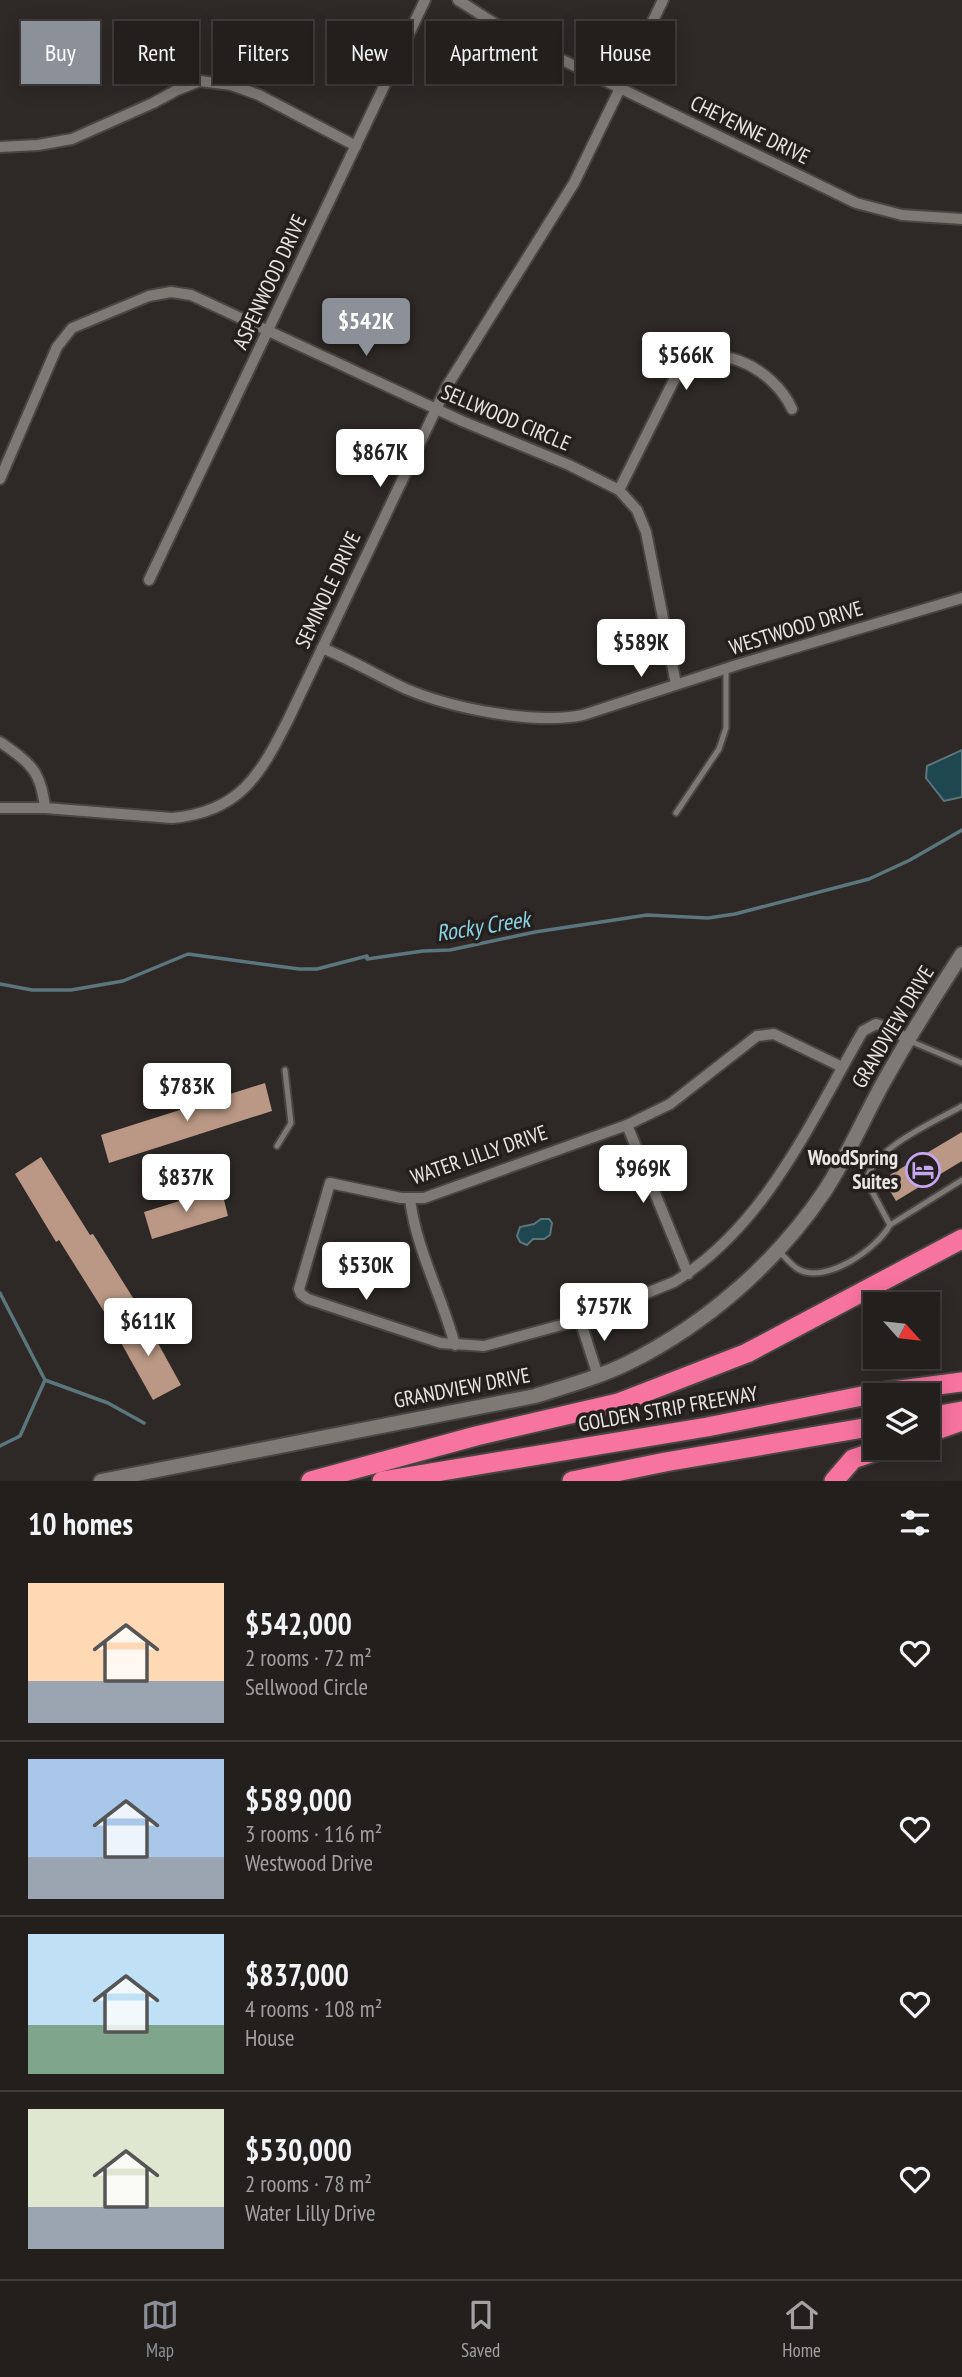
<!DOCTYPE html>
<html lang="en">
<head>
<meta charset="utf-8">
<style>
  :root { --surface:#221f1c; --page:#2e2c29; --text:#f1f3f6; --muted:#a2a2a3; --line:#3f3d3b; --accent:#8c9099 }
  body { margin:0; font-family:"PT Sans Narrow",sans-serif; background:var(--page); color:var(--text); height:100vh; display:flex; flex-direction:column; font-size:26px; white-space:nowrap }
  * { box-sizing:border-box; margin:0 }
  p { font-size:23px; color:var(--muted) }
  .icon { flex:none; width:38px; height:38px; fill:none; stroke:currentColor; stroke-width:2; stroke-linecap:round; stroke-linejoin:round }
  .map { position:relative; height:1481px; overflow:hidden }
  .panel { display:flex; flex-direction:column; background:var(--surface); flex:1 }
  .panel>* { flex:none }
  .hud { position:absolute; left:21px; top:21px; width:920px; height:63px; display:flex; gap:14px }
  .needle { width:46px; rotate:117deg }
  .buttons { position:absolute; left:863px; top:1292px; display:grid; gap:14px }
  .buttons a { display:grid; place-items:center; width:77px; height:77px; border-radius:0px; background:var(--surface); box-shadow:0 4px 18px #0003,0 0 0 2px var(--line); font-size:35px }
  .price { position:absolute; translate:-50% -60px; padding:0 16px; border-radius:7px; background:#fff; color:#222; font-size:23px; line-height:46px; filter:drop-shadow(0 2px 4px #0008) }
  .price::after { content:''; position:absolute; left:50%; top:42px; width:21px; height:16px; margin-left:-10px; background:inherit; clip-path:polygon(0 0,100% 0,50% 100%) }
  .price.selected { background:var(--accent); color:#fff }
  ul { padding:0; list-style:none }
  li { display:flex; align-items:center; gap:21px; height:175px; padding:0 28px }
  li+li { border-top:2px solid var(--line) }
  li span { display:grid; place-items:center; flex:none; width:196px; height:140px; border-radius:0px; color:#555 }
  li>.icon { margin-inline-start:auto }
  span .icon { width:84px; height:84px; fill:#fffc; stroke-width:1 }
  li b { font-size:30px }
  h2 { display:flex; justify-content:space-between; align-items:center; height:84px; padding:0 28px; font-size:30px }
  .pill { padding:0 24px; border-radius:0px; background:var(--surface); box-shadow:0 4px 18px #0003,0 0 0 2px var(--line); font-size:24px; line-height:63px }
  .pill.selected { background:var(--accent); color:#fff }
  .menu { display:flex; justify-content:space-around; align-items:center; height:98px; border-top:2px solid var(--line); background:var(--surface); font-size:19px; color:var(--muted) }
  .menu a { display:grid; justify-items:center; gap:4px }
  .menu .selected { color:var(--accent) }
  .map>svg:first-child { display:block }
  .water { fill:#1e4750; stroke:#5b767c; stroke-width:2 }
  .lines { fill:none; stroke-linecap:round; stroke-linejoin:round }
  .stream { stroke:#5b767c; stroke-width:3.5 }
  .building { fill:#ba9885 }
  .service-casing { stroke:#484542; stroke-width:9 }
  .minor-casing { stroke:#484542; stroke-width:14 }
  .tertiary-casing { stroke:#484542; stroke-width:18 }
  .motorway-casing { stroke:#484542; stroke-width:23 }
  .service { stroke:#7f7975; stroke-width:5 }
  .minor { stroke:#7f7975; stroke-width:10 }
  .tertiary { stroke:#7f7975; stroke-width:14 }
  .motorway { stroke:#f773a0; stroke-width:19 }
  .labels { text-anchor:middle; stroke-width:7; stroke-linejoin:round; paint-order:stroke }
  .street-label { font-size:21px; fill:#e8e5e3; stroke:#241f1d }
  .poi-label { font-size:21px; font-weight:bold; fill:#e8e5e3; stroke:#241f1d; text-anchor:end }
  .water-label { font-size:23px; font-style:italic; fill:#89d3e6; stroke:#241f1d }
</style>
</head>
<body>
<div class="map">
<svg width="962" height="1481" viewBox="0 0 962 1481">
  <rect width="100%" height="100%" fill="#2e2926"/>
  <g class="water">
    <path d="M 962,750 L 962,797 L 944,801 L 926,778 L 927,766 Z"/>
    <path d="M 541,1219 L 549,1219 L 552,1223 L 550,1235 L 544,1239 L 533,1239 L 527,1245 L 520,1242 L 517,1236 L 520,1227 L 534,1224 Z"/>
  </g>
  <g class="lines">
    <g class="stream">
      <path d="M 0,984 L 32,990 L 71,990 L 123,981 L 188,954 L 299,969 L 317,969 L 367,956 L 367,959 L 423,951 L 450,950 L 535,932 L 647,915 L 708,918 L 735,914 L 869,879 L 910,860 L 962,830"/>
      <path d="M 0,1293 L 45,1380 L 108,1403 L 144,1423"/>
      <path d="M 0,1446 L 20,1436 L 45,1380"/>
    </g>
  </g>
  <g class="building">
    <path d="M 265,1083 L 272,1111 L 109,1163 L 101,1135 Z"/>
    <path d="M 962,1132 L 962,1161 L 896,1201 L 883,1179 Z"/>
    <path d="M 41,1157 L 90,1235 L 93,1234 L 135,1301 L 108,1318 L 59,1240 L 56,1242 L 15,1174 Z"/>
    <path d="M 221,1188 L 228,1216 L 152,1239 L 144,1212 Z"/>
    <path d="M 143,1316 L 181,1385 L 153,1400 L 115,1332 Z"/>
  </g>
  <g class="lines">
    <g class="service-casing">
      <g id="service">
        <path d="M 676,813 L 719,749 L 726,728 L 726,668"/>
        <path d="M 910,1041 L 962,1063"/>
        <path d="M 277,1146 L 291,1123 L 285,1070"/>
        <path d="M 890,1225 L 866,1180 C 876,1146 933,1123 962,1106"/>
        <path d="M 778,1250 C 784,1256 791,1265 798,1269 C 825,1285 877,1249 890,1225 L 962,1180"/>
      </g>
    </g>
    <g class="minor-casing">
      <g id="minor">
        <path d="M 458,0 L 497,25 L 548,53 L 856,203 L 902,215 L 962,219"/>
        <path d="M 0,147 L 38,145 L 72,139 L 153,103 L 177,90 L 200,81 L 231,85 L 259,95 L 356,146"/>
        <path d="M 0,479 L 57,347 L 72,328 L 149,296 L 171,292 L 191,295 L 462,421 L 569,465 L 619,490 L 637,510 L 646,532 L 676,684"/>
        <path d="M 619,490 L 676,376 C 709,333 774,368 792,409"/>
        <path d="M 149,580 L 425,0"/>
        <path d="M 322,648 C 350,659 376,675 404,688 C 450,708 534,725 583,715 L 740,664 L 962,598"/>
        <path d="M 0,742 C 30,763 41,770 45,808"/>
        <path d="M 0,808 L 45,808 L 172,818 C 240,812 260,775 288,720 L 447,386 L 574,183 L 663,0"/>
        <path d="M 842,1067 L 774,1034 L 757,1036 L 670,1104 L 627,1125 L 424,1198 L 401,1198 L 330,1183 L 299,1289 L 301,1294 L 308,1299 L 441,1343 L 484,1346 L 580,1320 L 674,1282 C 766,1226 811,1120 863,1031 L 876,1024 L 892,1029 L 907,1039"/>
        <path d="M 627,1125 L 688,1274"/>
        <path d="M 410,1199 C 416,1249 442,1296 455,1345"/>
        <path d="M 580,1320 L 598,1376"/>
      </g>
    </g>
    <g class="tertiary-casing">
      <path id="tertiary" d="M 101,1481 L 535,1396 C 567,1386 600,1377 630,1362 C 706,1324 776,1263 824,1192 C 846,1159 863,1120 882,1085 C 907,1040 934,997 962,954"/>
    </g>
    <g class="motorway-casing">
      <g id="motorway">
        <path d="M 928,1417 L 962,1411"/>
        <path d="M 928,1433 L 962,1421"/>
        <path d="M 311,1481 L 476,1436 L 618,1403 L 747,1353 L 962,1239"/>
        <path d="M 382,1481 L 707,1427 L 877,1393 L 962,1382"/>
        <path d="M 572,1481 L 665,1462 L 875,1426"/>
        <path d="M 834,1481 L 853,1459 L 888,1447"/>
      </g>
    </g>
    <use href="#service" class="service"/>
    <use href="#minor" class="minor"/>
    <use href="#tertiary" class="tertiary"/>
    <use href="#motorway" class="motorway"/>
  </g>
  <defs>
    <g id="hotel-ring" transform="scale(1.75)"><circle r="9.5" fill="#241f1d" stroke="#c5a6f0" stroke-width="1.5"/><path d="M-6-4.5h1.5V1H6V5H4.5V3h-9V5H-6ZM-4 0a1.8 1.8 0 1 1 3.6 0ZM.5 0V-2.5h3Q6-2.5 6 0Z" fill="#c5a6f0"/></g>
  </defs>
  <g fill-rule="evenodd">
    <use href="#hotel-ring" x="923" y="1170"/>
  </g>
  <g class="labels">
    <g class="street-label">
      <text transform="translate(750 130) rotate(26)" y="7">CHEYENNE DRIVE</text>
      <text transform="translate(270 282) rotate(-65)" y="7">ASPENWOOD DRIVE</text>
      <text transform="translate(506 418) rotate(23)" y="7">SELLWOOD CIRCLE</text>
      <text transform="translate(328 590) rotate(-65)" y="7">SEMINOLE DRIVE</text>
      <text transform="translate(796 628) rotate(-17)" y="7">WESTWOOD DRIVE</text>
      <text transform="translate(893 1027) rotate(-59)" y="7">GRANDVIEW DRIVE</text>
      <text transform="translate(479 1155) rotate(-19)" y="7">WATER LILLY DRIVE</text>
      <text transform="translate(462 1388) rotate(-11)" y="7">GRANDVIEW DRIVE</text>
      <text transform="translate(668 1409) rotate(-10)" y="7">GOLDEN STRIP FREEWAY</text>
    </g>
    <g class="poi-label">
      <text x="898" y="1165">WoodSpring<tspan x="898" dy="24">Suites</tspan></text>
    </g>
    <g class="water-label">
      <text transform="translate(483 926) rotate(-9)" y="8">Rocky Creek</text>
    </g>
  </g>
</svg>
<div class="buttons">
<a><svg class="needle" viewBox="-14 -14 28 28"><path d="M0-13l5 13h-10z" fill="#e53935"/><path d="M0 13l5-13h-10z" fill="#a2a2a3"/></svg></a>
<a><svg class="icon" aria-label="layers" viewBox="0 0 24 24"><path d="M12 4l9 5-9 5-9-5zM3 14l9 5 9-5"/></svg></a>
</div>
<b class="price selected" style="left:366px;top:358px">$542K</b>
<b class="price" style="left:686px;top:392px">$566K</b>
<b class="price" style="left:380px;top:489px">$867K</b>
<b class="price" style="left:641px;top:679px">$589K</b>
<b class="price" style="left:187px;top:1123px">$783K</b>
<b class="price" style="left:643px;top:1205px">$969K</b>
<b class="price" style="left:186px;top:1214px">$837K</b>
<b class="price" style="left:366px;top:1302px">$530K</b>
<b class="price" style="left:604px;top:1343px">$757K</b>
<b class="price" style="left:148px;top:1358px">$611K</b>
<div class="hud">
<a class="pill selected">Buy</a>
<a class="pill">Rent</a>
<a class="pill">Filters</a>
<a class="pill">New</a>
<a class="pill">Apartment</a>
<a class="pill">House</a>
</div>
</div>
<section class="panel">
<h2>10 homes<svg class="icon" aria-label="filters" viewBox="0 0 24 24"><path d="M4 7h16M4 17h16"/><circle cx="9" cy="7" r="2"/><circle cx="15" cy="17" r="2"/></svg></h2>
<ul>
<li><span style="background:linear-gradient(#ffd9b3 70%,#9aa5b1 0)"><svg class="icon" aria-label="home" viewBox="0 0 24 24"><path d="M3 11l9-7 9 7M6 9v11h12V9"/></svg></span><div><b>$542,000</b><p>2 rooms · 72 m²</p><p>Sellwood Circle</p></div><svg class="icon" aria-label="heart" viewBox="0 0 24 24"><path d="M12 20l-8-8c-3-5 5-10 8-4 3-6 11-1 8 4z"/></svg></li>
<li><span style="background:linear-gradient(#a9c7e8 70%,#9aa5b1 0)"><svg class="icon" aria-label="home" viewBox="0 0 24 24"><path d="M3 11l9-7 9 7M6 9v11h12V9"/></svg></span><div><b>$589,000</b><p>3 rooms · 116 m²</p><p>Westwood Drive</p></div><svg class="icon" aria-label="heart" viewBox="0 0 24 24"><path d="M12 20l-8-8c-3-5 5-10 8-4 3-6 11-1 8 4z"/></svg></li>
<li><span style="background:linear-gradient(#bfe0f5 65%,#7fa58c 0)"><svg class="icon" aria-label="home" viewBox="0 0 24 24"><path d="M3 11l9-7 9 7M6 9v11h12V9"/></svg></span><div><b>$837,000</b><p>4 rooms · 108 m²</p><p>House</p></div><svg class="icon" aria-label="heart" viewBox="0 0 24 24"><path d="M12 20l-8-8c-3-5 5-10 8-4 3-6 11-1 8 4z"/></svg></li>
<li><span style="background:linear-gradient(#dfe7d0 70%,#9aa5b1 0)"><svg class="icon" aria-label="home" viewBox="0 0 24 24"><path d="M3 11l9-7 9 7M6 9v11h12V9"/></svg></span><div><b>$530,000</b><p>2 rooms · 78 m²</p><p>Water Lilly Drive</p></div><svg class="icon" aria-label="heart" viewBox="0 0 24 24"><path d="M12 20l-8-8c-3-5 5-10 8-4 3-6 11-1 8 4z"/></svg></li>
</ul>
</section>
<nav class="menu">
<a class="selected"><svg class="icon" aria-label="map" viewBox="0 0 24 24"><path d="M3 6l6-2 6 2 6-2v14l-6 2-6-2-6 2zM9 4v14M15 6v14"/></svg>Map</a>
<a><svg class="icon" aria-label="saved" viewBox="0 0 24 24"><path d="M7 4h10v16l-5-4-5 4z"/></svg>Saved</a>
<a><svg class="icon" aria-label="home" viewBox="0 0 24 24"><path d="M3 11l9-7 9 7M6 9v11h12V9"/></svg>Home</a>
</nav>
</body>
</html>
